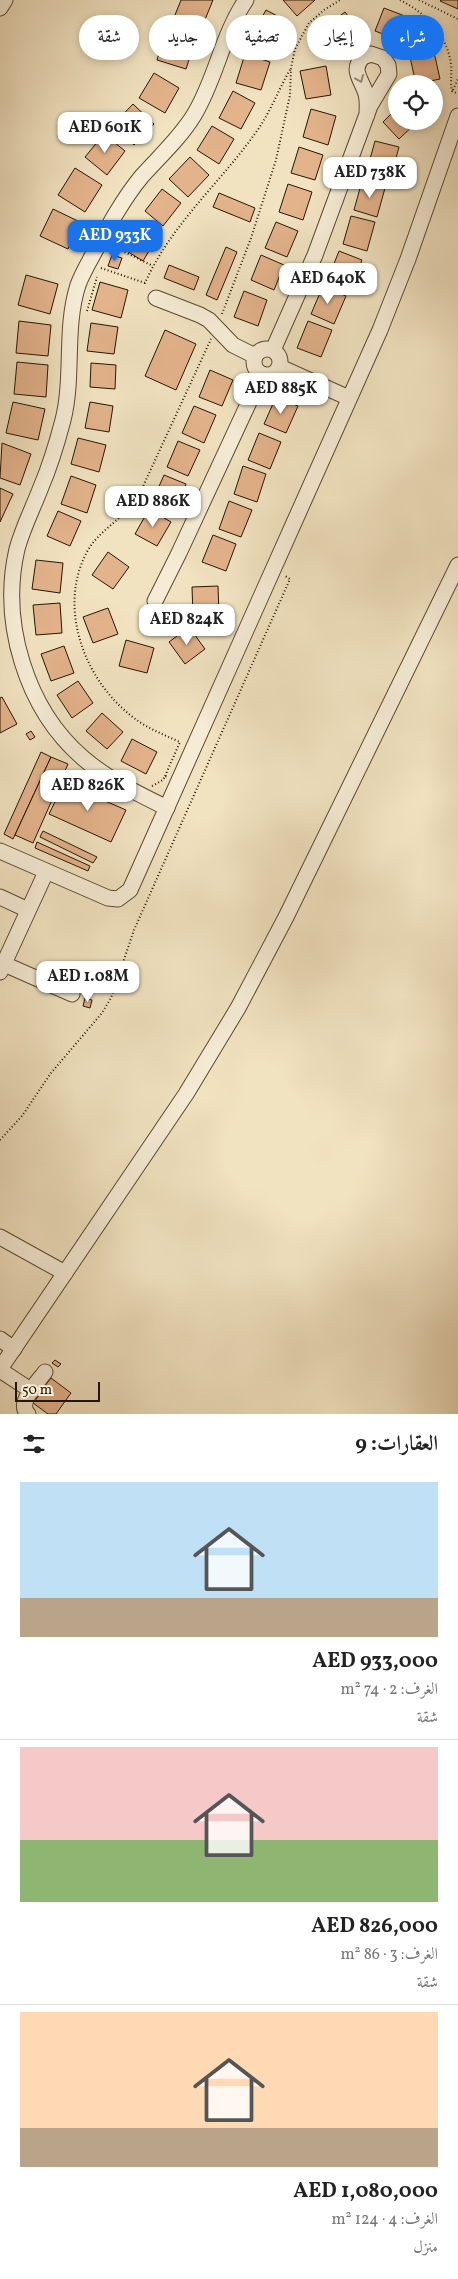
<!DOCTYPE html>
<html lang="ar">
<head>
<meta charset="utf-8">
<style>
  :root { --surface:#fff; --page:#f6f6f6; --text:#222; --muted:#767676; --line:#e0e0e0; --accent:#1a73e8 }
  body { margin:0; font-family:Vollkorn,Amiri,serif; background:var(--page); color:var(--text); direction:rtl; height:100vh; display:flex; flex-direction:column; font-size:19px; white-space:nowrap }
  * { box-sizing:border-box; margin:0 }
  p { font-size:16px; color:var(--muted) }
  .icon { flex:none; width:28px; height:28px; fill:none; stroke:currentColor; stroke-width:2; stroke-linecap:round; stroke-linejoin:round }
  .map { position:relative; height:1414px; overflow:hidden; direction:ltr }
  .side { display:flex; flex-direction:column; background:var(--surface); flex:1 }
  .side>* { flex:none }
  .guide { position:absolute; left:15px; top:15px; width:429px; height:45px; direction:rtl; display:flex; gap:10px }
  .buttons { position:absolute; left:388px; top:75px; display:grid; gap:10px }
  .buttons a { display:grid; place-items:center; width:55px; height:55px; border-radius:50%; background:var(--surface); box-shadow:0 2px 8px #0003; font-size:25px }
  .scale { position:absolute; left:15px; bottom:12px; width:85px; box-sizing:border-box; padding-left:5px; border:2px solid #261600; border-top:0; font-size:14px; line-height:18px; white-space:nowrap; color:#261600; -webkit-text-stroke:4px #f6ecd6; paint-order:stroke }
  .price { position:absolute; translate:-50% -42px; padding:0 11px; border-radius:10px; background:#fff; color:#222; font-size:16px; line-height:32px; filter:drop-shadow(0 1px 2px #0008) }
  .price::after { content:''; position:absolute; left:50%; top:30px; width:15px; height:11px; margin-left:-8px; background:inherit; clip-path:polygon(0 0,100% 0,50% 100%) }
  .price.active { background:var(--accent); color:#fff }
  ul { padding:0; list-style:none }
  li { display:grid; align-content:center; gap:10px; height:265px; padding:0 20px }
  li+li { border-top:1px solid var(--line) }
  li span { display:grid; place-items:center; height:155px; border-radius:0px; color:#555 }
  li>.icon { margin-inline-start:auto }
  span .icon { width:90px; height:90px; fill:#fffc; stroke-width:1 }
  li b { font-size:21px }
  h2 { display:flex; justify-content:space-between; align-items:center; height:60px; padding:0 20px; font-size:21px }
  .pill { padding:0 18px; border-radius:22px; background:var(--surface); box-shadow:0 2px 8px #0003; font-size:18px; line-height:45px }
  .pill.active { background:var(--accent); color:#fff }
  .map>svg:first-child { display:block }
  .building { fill:#e3b38b; stroke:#261600 }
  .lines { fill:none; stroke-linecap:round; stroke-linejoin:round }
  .minor-casing { stroke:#594930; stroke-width:17 }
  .path { stroke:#261600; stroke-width:2; stroke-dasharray:1 2.5; stroke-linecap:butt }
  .minor { stroke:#f6ecd6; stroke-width:15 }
  .oneway { stroke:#988c76 }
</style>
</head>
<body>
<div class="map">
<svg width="458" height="1414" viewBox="0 0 458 1414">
  <rect width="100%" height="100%" fill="#f1e2c0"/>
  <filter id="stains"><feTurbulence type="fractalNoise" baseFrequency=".004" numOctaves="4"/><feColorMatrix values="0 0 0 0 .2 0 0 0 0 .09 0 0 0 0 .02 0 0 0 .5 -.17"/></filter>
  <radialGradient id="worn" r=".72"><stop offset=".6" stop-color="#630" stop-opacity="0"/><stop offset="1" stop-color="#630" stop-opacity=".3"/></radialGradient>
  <g class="building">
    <path d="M 181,0 L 213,0 L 202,27 L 175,15 Z"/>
    <path d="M 283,0 L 315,0 L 297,16 Z"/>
    <path d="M 441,0 L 458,0 L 458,9 L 440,1 Z"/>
    <path d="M 384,8 L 410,18 L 401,41 L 375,31 Z"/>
    <path d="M 266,10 L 289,22 L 275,45 L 253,33 Z"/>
    <path d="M 345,12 L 361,33 L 340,48 L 324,28 Z"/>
    <path d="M 165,32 L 195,41 L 186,69 L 157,60 Z"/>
    <path d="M 434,52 L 440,79 L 416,84 L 410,57 Z"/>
    <path d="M 245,54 L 270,62 L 261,90 L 236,83 Z"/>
    <path d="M 326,66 L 331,95 L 306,99 L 300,71 Z"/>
    <path d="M 154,73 L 179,88 L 165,113 L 139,98 Z"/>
    <path d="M 233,91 L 255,103 L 241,129 L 219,118 Z"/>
    <path d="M 133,104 L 154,124 L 134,145 L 113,125 Z"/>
    <path d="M 311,109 L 336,116 L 328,145 L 303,137 Z"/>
    <path d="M 396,109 L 396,121 L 418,121 L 399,139 L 383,122 Z"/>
    <path d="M 212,126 L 234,139 L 219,164 L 197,150 Z"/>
    <path d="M 104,134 L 125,151 L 107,175 L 85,157 Z"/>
    <path d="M 375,141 L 399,147 L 391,176 L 367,170 Z"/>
    <path d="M 299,147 L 323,155 L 315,180 L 291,173 Z"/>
    <path d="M 190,157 L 209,175 L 188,197 L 169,179 Z"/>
    <path d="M 75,168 L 102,185 L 85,212 L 58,195 Z"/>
    <path d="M 362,181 L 385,188 L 377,217 L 354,210 Z"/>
    <path d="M 288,184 L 312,192 L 303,220 L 279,212 Z"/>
    <path d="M 162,189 L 181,203 L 163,226 L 145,211 Z"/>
    <path d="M 219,193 L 255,208 L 250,222 L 213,207 Z"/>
    <path d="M 53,209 L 80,222 L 68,249 L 40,236 Z"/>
    <path d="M 351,216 L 375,222 L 367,251 L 343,244 Z"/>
    <path d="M 138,222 L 159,234 L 143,261 L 122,248 Z"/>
    <path d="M 276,222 L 298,231 L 287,257 L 265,248 Z"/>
    <path d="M 226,247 L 237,252 L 217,300 L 206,295 Z"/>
    <path d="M 339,251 L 362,260 L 351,288 L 328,279 Z"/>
    <path d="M 112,255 L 122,258 L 118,269 L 108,266 Z"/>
    <path d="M 261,255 L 284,265 L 274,290 L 251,280 Z"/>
    <path d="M 169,265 L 199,277 L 194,290 L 164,278 Z"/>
    <path d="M 26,275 L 58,284 L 50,314 L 18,305 Z"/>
    <path d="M 100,282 L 128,290 L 121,318 L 92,310 Z"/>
    <path d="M 323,286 L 346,296 L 334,324 L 311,314 Z"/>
    <path d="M 244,291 L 267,300 L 258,326 L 234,317 Z"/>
    <path d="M 19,321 L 51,325 L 48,356 L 16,353 Z"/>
    <path d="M 308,321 L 332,330 L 321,357 L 297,348 Z"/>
    <path d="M 91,323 L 118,327 L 114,354 L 87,351 Z"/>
    <path d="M 165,330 L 196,344 L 176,390 L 145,376 Z"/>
    <path d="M 17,362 L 48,365 L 46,397 L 14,394 Z"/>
    <path d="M 91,363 L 116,365 L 115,389 L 90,387 Z"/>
    <path d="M 210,370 L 233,380 L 222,406 L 199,397 Z"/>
    <path d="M 276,397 L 298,406 L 286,433 L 264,424 Z"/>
    <path d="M 13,402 L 45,409 L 38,440 L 6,433 Z"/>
    <path d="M 90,402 L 113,406 L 109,432 L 85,428 Z"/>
    <path d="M 194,406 L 216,415 L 204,443 L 182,433 Z"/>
    <path d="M 259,433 L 281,442 L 270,469 L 248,460 Z"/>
    <path d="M 78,438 L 106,445 L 99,472 L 71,464 Z"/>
    <path d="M 178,441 L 200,450 L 188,476 L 167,467 Z"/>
    <path d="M 2,443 L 31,454 L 20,485 L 0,478 Z"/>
    <path d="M 243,466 L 266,474 L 257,502 L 234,494 Z"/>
    <path d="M 164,475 L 186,484 L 175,510 L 153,500 Z"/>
    <path d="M 71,476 L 96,485 L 87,513 L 61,504 Z"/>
    <path d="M 0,488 L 13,494 L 0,522 Z"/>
    <path d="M 229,501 L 252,510 L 241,537 L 219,529 Z"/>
    <path d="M 149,509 L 171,522 L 157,546 L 135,534 Z"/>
    <path d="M 58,511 L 81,521 L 70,546 L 47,536 Z"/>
    <path d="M 213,535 L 236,544 L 226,571 L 202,562 Z"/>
    <path d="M 108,552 L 129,567 L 113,589 L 92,575 Z"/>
    <path d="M 36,560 L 63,563 L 60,593 L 32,589 Z"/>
    <path d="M 218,586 L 219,614 L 193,615 L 192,587 Z"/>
    <path d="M 60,603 L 62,633 L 36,635 L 33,605 Z"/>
    <path d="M 108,608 L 118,634 L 93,643 L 83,617 Z"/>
    <path d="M 189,627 L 205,649 L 185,664 L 169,642 Z"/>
    <path d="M 126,640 L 154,648 L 147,673 L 119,666 Z"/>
    <path d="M 64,646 L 74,673 L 51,681 L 41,654 Z"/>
    <path d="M 78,681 L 93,703 L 72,718 L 57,695 Z"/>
    <path d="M 2,697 L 17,724 L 0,733 L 0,698 Z"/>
    <path d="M 102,713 L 123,732 L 107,749 L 86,731 Z"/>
    <path d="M 31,731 L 35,737 L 30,740 L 26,734 Z"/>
    <path d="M 132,739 L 157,752 L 146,774 L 121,761 Z"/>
    <path d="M 41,752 L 51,757 L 13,839 L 4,834 Z"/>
    <path d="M 51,757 L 68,764 L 33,843 L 15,835 Z"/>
    <path d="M 64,783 L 126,810 L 111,842 L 49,814 Z"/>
    <path d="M 43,831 L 97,857 L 93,863 L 40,837 Z"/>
    <path d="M 37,842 L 90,866 L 88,871 L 35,848 Z"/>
    <path d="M 85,998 L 92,1000 L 90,1008 L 83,1006 Z"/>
    <path d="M 55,1360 L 61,1364 L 58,1367 L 52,1363 Z"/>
    <path d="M 51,1378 L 71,1393 L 56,1414 L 48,1414 L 33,1403 L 41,1393 L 37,1390 L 41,1385 L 44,1387 Z"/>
  </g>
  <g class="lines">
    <g class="minor-casing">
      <g id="minor">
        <path d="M 0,8 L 5,0"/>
        <path d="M 156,298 L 200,315 L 209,320 L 233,345 L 255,356"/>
        <circle cx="267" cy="362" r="13"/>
        <path d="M 273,350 L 315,255 L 370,106 L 389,74 L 388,65 L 383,58 L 371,54 L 363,57 C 350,70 362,80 366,94 C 368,101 367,108 367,115"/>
        <path d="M 280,367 L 349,398"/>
        <path d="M 155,601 L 179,553 L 262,374"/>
        <path d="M 167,808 C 139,794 107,779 83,758 C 26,709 0,622 17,549 C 23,527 33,508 41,487 C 50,466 57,443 63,420 C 74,376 64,329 78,285 C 82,274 89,262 95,251 C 109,225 123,199 142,176 C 160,156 180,138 194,115 C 216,79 222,35 246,0"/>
        <path d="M 0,851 L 108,898 L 118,899 L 130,890 L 380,330 L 408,259 L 458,116"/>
        <path d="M 0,897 L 28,910"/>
        <path d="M 4,964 L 72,994"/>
        <path d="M 0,972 L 46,872"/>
        <path d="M 0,1237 L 65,1273"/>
        <path d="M 0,1339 L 14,1349"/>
        <path d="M 0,1369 L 186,1094 L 238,1008 L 286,917 L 458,565"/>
        <path d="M 0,1370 L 32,1391"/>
        <path d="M 28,1414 C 16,1403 38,1382 45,1372"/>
      </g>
    </g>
    <g class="path">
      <path d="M 400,0 C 426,13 447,35 451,64 C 452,74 450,82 452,91 L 458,94"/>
      <path d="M 419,0 L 458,19"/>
      <path d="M 453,90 L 458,79"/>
      <path d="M 112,246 L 153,266"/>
      <path d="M 101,268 L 145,283 C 171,225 218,185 254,135 C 270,114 278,90 291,68"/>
      <path d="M 87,311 L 97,277"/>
      <path d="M 222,314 L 251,238 L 276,160 L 290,95 L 291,68 L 295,49 L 309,23 L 324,10 L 340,0"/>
      <path d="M 165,776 L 180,742 C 162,734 144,727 129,714 C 83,677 57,605 88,550 C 101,528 127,517 139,495 L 211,339"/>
      <path d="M 152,786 L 163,780 L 165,776 L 168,777"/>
      <path d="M 0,1140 L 22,1116 L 51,1073 L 102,1013 L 111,998 L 134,930 L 290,579 L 285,576"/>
    </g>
    <use href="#minor" class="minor"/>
  </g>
  <defs><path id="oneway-chevron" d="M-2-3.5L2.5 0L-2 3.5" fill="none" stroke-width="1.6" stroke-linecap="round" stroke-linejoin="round" transform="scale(1.25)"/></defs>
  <use class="oneway" href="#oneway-chevron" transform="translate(360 79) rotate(68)"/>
  <rect width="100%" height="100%" filter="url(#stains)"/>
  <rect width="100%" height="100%" fill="url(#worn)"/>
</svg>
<div class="buttons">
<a><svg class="icon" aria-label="locate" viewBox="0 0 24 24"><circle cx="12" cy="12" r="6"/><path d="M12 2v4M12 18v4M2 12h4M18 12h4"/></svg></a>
</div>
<div class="scale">50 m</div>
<b class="price" style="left:105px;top:154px">AED 601K</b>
<b class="price" style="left:370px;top:199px">AED 738K</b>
<b class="price active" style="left:115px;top:262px">AED 933K</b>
<b class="price" style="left:328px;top:305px">AED 640K</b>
<b class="price" style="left:281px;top:415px">AED 885K</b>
<b class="price" style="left:153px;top:528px">AED 886K</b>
<b class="price" style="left:187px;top:646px">AED 824K</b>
<b class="price" style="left:88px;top:812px">AED 826K</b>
<b class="price" style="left:88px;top:1003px">AED 1.08M</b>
<div class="guide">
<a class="pill active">شراء</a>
<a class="pill">إيجار</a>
<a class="pill">تصفية</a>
<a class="pill">جديد</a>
<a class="pill">شقة</a>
</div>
</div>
<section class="side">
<h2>العقارات: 9<svg class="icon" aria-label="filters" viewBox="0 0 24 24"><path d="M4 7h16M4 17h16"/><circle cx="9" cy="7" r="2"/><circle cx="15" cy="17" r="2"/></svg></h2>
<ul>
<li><span style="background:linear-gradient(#bfe0f5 75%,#b9a48a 0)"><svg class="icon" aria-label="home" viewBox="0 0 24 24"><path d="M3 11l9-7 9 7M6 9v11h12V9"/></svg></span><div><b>AED 933,000</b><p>الغرف: 2 · 74 m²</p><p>شقة</p></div></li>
<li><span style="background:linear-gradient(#f6c9c9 60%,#8fb573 0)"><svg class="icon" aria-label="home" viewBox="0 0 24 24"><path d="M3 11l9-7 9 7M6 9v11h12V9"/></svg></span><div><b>AED 826,000</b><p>الغرف: 3 · 86 m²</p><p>شقة</p></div></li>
<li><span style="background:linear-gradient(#ffd9b3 75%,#b9a48a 0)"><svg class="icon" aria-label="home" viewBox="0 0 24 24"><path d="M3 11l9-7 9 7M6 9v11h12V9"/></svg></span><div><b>AED 1,080,000</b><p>الغرف: 4 · 124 m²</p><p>منزل</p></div></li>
</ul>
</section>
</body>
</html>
